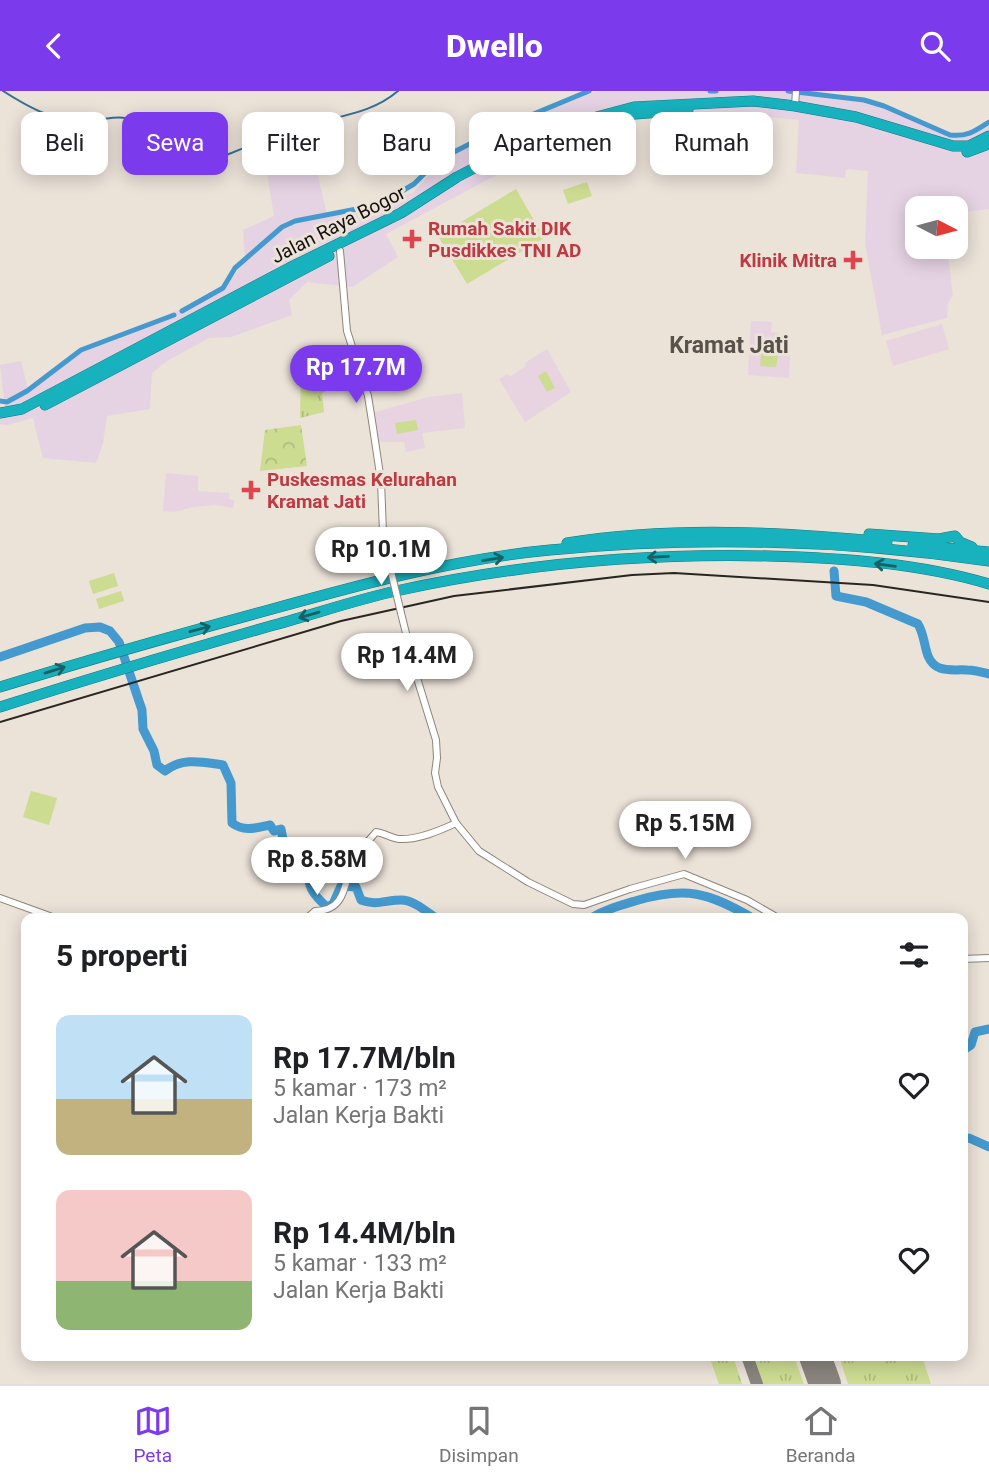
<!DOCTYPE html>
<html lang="id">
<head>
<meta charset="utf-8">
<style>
  :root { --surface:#fff; --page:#f2f2f2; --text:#202124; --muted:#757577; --line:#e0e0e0; --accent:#7c3aed }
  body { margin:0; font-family:Roboto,sans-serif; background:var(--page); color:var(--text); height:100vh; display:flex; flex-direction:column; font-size:26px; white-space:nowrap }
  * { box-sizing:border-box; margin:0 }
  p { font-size:23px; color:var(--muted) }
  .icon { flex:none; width:38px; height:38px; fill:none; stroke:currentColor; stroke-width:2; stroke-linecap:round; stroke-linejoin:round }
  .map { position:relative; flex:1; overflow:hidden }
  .details { position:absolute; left:21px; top:822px; width:947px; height:448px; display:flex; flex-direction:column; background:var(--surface); border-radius:14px; box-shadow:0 4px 18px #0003 }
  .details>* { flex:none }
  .hud { position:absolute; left:21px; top:21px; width:948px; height:63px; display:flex; gap:14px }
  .needle { width:46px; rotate:96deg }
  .controls { position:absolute; left:905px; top:105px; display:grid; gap:14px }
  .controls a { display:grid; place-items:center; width:63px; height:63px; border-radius:14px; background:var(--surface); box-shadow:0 4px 18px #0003; font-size:35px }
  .price { position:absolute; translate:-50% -60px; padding:0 16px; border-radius:24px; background:#fff; color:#222; font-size:23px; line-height:46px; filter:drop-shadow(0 2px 4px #0008) }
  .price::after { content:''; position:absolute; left:50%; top:42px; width:21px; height:16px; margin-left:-10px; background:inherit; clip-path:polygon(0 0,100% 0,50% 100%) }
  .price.selected { background:var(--accent); color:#fff }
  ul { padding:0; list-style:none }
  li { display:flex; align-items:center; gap:21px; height:175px; padding:0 35px }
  li span { display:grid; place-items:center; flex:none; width:196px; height:140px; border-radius:14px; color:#555 }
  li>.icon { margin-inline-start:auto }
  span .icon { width:84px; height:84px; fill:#fffc; stroke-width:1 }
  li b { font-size:30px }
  h2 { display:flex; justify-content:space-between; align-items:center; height:84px; padding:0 35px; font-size:30px }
  .chip { padding:0 24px; border-radius:14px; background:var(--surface); box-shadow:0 4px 18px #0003; font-size:24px; line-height:63px }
  .chip.selected { background:var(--accent); color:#fff }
  header { display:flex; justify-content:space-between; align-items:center; height:91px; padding:0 35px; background:var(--accent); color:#fff; font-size:32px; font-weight:800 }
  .menu { display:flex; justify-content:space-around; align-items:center; height:98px; border-top:2px solid var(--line); background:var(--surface); font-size:19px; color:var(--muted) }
  .menu a { display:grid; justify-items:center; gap:4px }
  .menu .selected { color:var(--accent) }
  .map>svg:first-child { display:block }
  .commercial { fill:#e5d3e4 }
  .education { fill:#e8d3e1 }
  .grass { fill:url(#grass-tufts) }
  .park { fill:url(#park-crowns) }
  .pitch { fill:#ccdc91 }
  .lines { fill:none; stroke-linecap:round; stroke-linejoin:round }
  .stream { stroke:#357095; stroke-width:2 }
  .canal { stroke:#4499cf; stroke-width:5 }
  .river { stroke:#4499cf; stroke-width:9 }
  .taxiway { stroke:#8a847d; stroke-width:12 }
  .runway { stroke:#8a847d; stroke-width:32 }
  .minor-casing { stroke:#8d857c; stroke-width:8 }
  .highway-casing { stroke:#167980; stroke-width:11 }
  .minor { stroke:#fff; stroke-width:6 }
  .highway { stroke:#17b2be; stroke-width:10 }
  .tram { stroke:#292622; stroke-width:2 }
  .minor-bridge-casing { stroke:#8d857c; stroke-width:8; stroke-linecap:butt }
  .minor-bridge { stroke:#fff; stroke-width:6 }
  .oneway { stroke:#156166 }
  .health-dot { fill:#e0444e; stroke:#ebe2d8; stroke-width:2.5 }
  .labels { text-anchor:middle; stroke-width:6; stroke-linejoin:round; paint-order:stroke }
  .street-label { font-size:19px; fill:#13100d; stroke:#ebe2d8 }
  .health-label { font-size:19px; font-weight:bold; fill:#be3a42; stroke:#ebe2d8; text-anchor:start }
  .quarter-label { font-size:23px; font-weight:bold; fill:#59524a; stroke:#ebe2d8 }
</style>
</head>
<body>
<header><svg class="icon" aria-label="back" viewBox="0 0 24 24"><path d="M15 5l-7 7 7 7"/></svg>Dwello<svg class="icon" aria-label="search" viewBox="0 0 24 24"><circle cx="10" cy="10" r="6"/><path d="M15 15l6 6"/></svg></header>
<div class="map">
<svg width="989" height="1293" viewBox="0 0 989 1293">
  <defs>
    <pattern id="grass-tufts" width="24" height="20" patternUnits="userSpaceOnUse" patternTransform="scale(1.75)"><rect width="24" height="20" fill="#ccdc91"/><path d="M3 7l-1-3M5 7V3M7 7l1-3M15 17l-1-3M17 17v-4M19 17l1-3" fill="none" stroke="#aebc7c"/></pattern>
    <pattern id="park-crowns" width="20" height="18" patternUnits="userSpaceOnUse" patternTransform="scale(1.75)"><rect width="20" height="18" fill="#ccdc91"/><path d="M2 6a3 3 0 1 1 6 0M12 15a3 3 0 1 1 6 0" fill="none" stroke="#aebc7c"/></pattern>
  </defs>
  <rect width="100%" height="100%" fill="#ebe2d8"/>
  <path class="commercial" d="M 601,0 L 807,0 L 873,9 L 939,39 L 952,42 L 971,44 L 989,32 L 989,118 L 956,122 L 956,117 L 917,117 L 917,156 L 947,156 L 953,204 L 948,212 L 947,227 L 882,244 L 865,153 L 868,80 L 846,78 L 845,87 L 796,82 L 799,29 L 728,22 L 724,75 L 714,74 L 718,21 L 636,26 L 566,47 L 386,143 L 398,166 L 352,196 L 307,191 L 289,209 L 292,224 L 231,246 L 209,247 L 167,270 L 152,282 L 150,318 L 107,325 L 103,352 L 96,372 L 43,367 L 33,327 L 8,334 L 0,333 L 0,316 L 5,316 L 0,274 L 21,270 L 28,298 L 84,258 L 111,251 L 224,197 L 245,171 L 243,139 L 274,125 L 263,57 L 307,49 L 311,76 L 316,76 L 327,124 L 413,102 L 444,67 L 581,4 Z"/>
  <g class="education">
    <path d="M 751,230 L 772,231 L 771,241 L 778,242 L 777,259 L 790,261 L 789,287 L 748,284 Z"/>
    <path d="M 942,233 L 949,258 L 893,275 L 886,250 Z"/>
    <path d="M 547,258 L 571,301 L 525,331 L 499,288 L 508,283 L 510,286 L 526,275 L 525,272 Z"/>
    <path d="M 462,302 L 465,337 L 422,342 L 425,357 L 406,361 L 404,351 L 379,351 L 375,321 L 429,306 Z"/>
    <path d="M 166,382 L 198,385 L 198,400 L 229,402 L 229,408 L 234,409 L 233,417 L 215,414 L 193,416 L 174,421 L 163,420 Z"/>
  </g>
  <g class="grass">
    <path d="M 323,266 L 332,298 L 322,302 L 324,321 L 300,327 L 301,274 Z"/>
    <path d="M 709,1265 L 733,1265 L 742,1293 L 719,1293 Z"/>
    <path d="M 747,1265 L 794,1265 L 804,1293 L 757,1293 Z"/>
    <path d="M 839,1265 L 922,1265 L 931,1293 L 848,1293 Z"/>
  </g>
  <g class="park">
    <path d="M 301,334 L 307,375 L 260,380 L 265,339 Z"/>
    <path d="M 405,552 L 413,584 L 405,587 L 400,574 L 398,554 Z"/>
  </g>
  <g class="pitch">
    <path d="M 587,91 L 592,105 L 568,113 L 563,99 Z"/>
    <path d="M 516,98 L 544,147 L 467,193 L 438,145 Z"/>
    <path d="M 761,263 L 778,265 L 776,276 L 760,275 Z"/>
    <path d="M 546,280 L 555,297 L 547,301 L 538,285 Z"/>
    <path d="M 416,329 L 418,339 L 397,343 L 395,332 Z"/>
    <path d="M 114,482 L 118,495 L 93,503 L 89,490 Z"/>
    <path d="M 121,500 L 124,510 L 99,518 L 96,508 Z"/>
    <path d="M 31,700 L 57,707 L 49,734 L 23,726 Z"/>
  </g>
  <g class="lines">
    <path class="stream" d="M 3,0 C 33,19 51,29 88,29 C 100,30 113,25 125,27 C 158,32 184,54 214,66 L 224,65 C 253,53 282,42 312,33 C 343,24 372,22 398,0"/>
    <g class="canal">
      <path d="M 710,0 L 716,0"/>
      <path d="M 788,0 L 864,9 L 884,15 L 950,44 C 967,46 975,40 989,31"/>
      <path d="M 182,220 L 223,197 L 235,177 L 282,136 L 295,130 L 367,116 L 397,103 L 414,93 L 434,73 L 450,63 L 507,34 L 589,0"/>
      <path d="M 0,310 L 7,311 L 27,300 L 81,259 L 174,224"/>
    </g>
    <g class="river">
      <path d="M 834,480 L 836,505 L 866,511 L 918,533 C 924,543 924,554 928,565 C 936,583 951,578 967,579 C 974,579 982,581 989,583"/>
      <path d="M 0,566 L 85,537 L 100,536 L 110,540 L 119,551 L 142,619 L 143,638 L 154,660 L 157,674 L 165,680 C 182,666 202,671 223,674 L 231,692 L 232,732 C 244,741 256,737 270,734 L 274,740 L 281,738 L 285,759 L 293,766 C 304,765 314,763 320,774 L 309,783 C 307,797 317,807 327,816 L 333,813 L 341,795 L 356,796 L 361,809 C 376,815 386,809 401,809 C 414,809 427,821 437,828"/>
      <path d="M 589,828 C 604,819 618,815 635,810 C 686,795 708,801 754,828"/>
      <path d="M 962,960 L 971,954 L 975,941 L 989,938"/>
      <path d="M 962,1049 L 969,1047 L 989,1056"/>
    </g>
    <path class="taxiway" d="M 747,1265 L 757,1293"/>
    <path class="runway" d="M 815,1265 L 825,1293"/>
    <g class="minor-casing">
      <g id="minor">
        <path d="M 795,15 L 796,0"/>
        <path d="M 340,160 L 347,240 L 368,305 L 372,330 L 381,390 L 383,441 L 387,464"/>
        <path d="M 401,522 L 417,587 L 436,649 L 437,667 L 435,682 L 438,696 L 456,732 L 479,760 L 528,791 L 573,813 L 584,814 L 630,798 L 684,783 L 747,809 L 780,828"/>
        <path d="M 0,807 L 58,828"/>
        <path d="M 306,828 L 315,820 C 346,820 344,793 352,771 C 356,761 369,750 376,741 C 384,742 391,747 399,748 C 418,749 439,740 456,732"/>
        <path d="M 962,868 L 989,867"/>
      </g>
    </g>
    <g class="highway-casing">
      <g id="highway">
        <path d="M 579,38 L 635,23 L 688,19"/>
        <path d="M 967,61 L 989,53"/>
        <path d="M 45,314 L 329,165"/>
        <path d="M 0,322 L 22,318 L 289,177 L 401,122 L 457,86 L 501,63 L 578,31 L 634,16 L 753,10 L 795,15 L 856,26 L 953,55 L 969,55 L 989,45"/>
        <path d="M 869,443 L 939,448 L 955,445 L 960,451 L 972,456"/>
        <path d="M 567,452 C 673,435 781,441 887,451"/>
        <path d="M 913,454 L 989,461"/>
        <path d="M 0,596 C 88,569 176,544 265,520 C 359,494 453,468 550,459 C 696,445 844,449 989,470"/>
        <path d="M 0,616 C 91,587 182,560 274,534 C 315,523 355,509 396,500 C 519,473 644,462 769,465 C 842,467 919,472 989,493"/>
      </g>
    </g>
    <use href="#minor" class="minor"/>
    <use href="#highway" class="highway"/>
    <path class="tram" d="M 0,631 L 341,530 L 454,505 L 632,484 L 674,482 L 873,494 L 989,511"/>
    <g class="minor-bridge-casing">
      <path id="minor-bridge" d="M 387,464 L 401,522"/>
    </g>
    <use href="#minor-bridge" class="minor-bridge"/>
  </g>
  <defs><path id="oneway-shaft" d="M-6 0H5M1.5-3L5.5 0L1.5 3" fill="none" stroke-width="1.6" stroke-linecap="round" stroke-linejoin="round" transform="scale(1.75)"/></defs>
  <g class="oneway">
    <use href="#oneway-shaft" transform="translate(658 466) rotate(177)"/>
    <use href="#oneway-shaft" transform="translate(493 468) rotate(-9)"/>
    <use href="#oneway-shaft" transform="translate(885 474) rotate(-173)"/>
    <use href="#oneway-shaft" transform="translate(309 524) rotate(164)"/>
    <use href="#oneway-shaft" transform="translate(200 538) rotate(-15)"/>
    <use href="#oneway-shaft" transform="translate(55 579) rotate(-17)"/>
  </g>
  <g class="health-dot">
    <path d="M408.5 137.5h7v7h7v7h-7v7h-7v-7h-7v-7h7z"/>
    <path d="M849.5 158.5h7v7h7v7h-7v7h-7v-7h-7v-7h7z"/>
    <path d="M247.5 388.5h7v7h7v7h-7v7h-7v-7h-7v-7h7z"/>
  </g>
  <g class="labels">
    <g class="street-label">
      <text transform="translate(338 133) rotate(-27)" y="7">Jalan Raya Bogor</text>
    </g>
    <g class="health-label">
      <text x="428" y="144">Rumah Sakit DIK<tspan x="428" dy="22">Pusdikkes TNI AD</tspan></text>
      <text x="837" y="176" text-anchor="end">Klinik Mitra</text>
      <text x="267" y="395">Puskesmas Kelurahan<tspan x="267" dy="22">Kramat Jati</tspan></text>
    </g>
    <g class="quarter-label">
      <text x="729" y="262">Kramat Jati</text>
    </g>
  </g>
</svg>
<div class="controls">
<a><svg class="needle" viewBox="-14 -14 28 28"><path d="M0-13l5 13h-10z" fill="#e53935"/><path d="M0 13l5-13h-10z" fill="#757577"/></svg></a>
</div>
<b class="price selected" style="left:356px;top:314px">Rp 17.7M</b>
<b class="price" style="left:381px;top:496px">Rp 10.1M</b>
<b class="price" style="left:407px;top:602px">Rp 14.4M</b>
<b class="price" style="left:685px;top:770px">Rp 5.15M</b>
<b class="price" style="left:317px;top:806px">Rp 8.58M</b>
<div class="hud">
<a class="chip">Beli</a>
<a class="chip selected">Sewa</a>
<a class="chip">Filter</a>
<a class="chip">Baru</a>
<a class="chip">Apartemen</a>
<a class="chip">Rumah</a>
</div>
<section class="details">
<h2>5 properti<svg class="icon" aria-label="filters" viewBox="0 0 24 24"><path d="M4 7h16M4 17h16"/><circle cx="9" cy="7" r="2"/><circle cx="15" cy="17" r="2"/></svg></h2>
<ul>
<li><span style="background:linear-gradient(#bfe0f5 60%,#c2b280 0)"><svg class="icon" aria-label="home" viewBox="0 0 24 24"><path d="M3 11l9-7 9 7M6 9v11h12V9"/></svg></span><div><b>Rp 17.7M/bln</b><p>5 kamar · 173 m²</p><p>Jalan Kerja Bakti</p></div><svg class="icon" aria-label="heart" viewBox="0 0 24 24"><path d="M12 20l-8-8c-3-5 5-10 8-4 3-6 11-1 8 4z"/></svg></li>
<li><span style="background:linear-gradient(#f6c9c9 65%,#8fb573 0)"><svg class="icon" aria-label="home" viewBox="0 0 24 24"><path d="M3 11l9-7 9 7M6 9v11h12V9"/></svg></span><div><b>Rp 14.4M/bln</b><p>5 kamar · 133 m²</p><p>Jalan Kerja Bakti</p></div><svg class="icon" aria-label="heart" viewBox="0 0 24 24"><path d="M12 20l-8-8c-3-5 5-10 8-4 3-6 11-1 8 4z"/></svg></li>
</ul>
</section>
</div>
<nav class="menu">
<a class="selected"><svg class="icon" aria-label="map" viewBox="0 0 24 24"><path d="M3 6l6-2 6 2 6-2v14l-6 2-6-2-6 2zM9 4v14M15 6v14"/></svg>Peta</a>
<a><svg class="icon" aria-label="saved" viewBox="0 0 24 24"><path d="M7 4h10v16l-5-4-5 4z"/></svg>Disimpan</a>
<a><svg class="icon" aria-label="home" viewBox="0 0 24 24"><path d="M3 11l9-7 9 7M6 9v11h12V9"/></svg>Beranda</a>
</nav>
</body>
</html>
